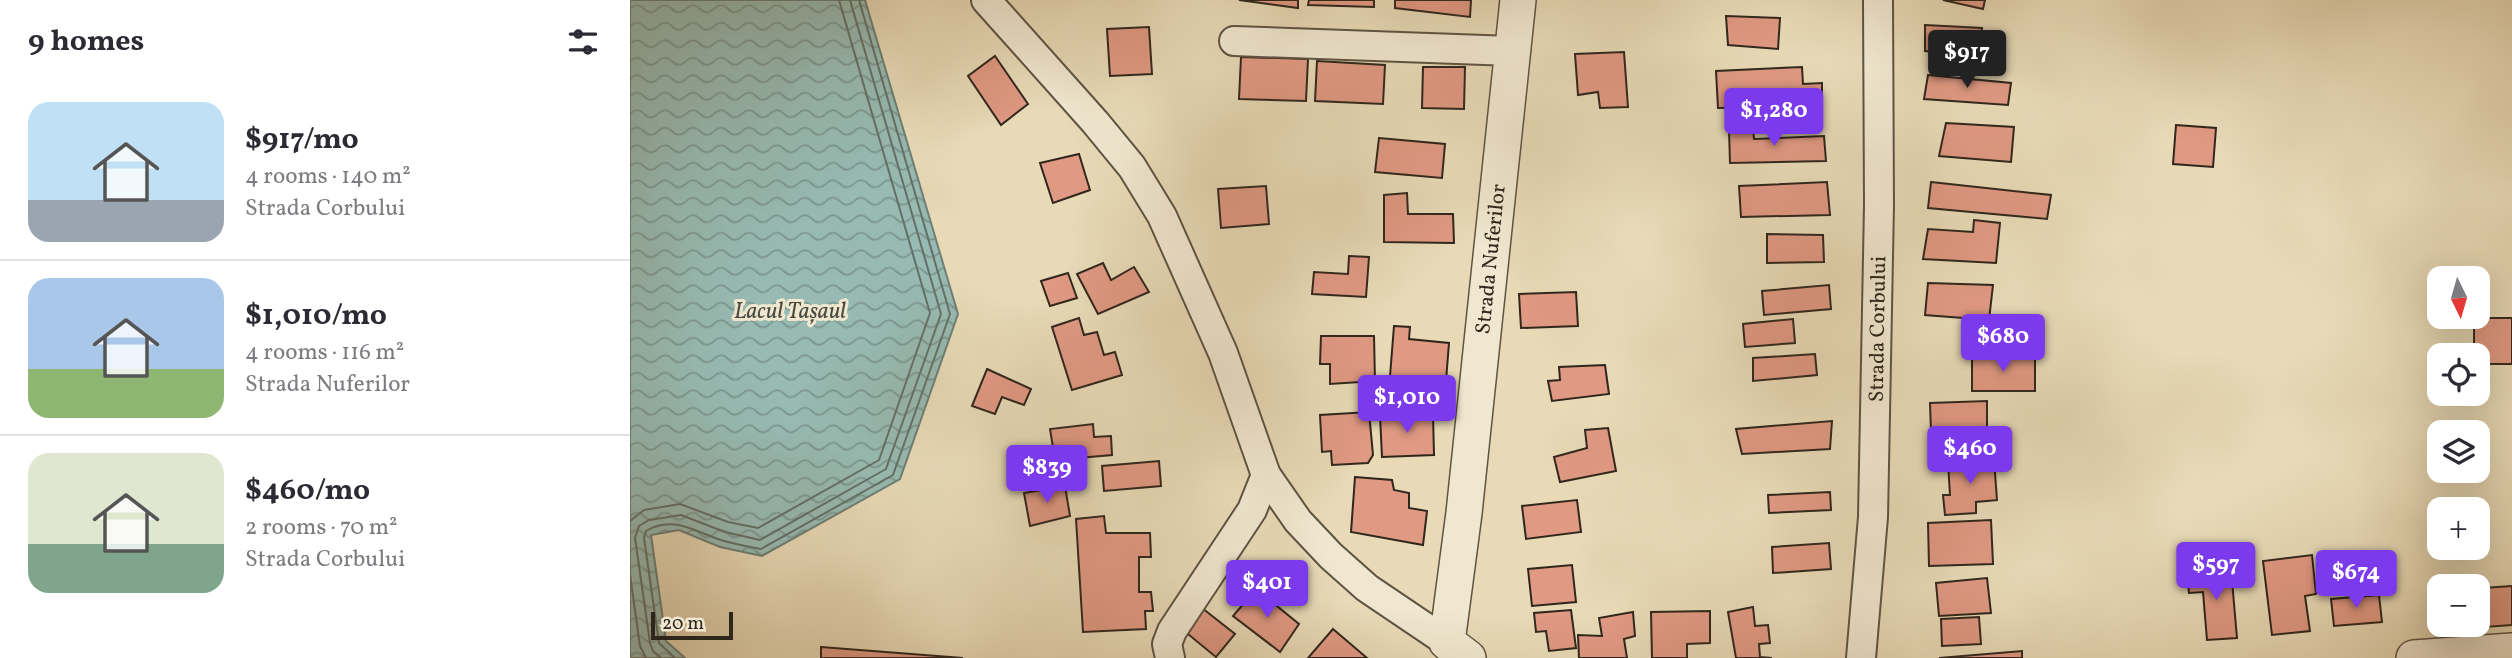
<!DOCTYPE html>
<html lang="en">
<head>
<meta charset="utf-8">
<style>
  :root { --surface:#fff; --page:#f2f2f3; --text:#2b2b33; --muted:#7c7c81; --line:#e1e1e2; --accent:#7c3aed }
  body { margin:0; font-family:Vollkorn,serif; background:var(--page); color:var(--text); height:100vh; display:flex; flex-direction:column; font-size:26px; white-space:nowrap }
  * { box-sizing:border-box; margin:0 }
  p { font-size:23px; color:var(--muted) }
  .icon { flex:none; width:38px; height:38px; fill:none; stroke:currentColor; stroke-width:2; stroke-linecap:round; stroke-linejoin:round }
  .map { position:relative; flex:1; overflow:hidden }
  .drawer { display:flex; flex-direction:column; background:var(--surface); width:630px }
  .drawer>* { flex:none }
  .needle { width:46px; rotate:175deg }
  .tools { position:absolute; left:1797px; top:266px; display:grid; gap:14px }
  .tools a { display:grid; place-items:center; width:63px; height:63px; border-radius:14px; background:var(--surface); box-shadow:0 7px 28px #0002; font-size:35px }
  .scale { position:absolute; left:21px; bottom:18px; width:82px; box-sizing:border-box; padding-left:7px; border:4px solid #30271c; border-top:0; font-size:19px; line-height:24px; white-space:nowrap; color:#30271c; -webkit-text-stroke:5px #f0e7d0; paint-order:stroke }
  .price { position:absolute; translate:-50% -60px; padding:0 16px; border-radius:7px; background:var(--accent); color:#fff; font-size:23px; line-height:46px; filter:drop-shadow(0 2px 4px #0008) }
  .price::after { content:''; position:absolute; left:50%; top:42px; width:21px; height:16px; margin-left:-10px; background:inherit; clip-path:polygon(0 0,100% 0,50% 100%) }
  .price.active { background:#222; color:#fff }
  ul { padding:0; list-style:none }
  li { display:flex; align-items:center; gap:21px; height:175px; padding:0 28px }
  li+li { border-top:2px solid var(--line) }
  li span { display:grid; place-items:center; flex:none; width:196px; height:140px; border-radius:21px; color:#555 }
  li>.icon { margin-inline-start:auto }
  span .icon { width:84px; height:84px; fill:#fffc; stroke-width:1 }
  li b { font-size:30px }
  h2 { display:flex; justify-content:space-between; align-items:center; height:84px; padding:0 28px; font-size:30px }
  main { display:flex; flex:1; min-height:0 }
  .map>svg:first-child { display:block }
  .water { fill:url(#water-waves); stroke:#6e7f76; stroke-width:2 }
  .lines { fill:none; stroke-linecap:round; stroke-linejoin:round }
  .shore { stroke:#647067; stroke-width:2 }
  .building { fill:#e09983; stroke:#30271c; stroke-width:2 }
  .minor-casing { stroke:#5e5443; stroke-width:32 }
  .tertiary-casing { stroke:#5e5443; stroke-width:38 }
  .minor { stroke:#f0e7d0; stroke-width:28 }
  .tertiary { stroke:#f0e7d0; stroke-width:35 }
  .labels { text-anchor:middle; stroke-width:6; stroke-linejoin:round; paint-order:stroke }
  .street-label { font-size:21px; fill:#30271c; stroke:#f0e7d0 }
  .water-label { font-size:23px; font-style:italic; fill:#4a4c42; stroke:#f0e7d0 }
</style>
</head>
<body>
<main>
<section class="drawer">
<h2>9 homes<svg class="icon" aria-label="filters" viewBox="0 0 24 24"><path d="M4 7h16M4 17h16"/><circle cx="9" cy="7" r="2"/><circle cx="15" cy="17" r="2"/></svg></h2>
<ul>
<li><span style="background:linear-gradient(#bfe0f5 70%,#9aa5b1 0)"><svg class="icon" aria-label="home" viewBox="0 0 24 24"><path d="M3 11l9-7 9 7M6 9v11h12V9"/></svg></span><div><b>$917/mo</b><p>4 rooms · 140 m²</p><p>Strada Corbului</p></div></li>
<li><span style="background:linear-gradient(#a9c7e8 65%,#8fb573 0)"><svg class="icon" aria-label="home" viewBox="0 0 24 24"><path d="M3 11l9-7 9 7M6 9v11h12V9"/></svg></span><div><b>$1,010/mo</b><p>4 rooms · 116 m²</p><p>Strada Nuferilor</p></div></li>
<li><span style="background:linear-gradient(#dfe7d0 65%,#7fa58c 0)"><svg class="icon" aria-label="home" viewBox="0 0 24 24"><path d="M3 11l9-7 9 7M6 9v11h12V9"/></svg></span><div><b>$460/mo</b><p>2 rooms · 70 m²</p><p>Strada Corbului</p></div></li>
</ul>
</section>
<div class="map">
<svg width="1882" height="658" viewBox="0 0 1882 658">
  <defs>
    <pattern id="water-waves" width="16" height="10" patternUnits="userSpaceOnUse" patternTransform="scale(1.75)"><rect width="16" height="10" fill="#97bab2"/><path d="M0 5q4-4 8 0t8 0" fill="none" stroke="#7c9790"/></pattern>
  </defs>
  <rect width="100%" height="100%" fill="#e8dab7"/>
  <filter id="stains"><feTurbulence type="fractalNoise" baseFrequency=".00286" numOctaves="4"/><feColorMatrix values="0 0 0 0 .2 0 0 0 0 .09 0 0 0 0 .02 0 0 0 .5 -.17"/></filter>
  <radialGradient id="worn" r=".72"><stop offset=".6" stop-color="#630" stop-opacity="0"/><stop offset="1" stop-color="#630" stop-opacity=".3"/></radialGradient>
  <path class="water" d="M 0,0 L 235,0 L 328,314 L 270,479 L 132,556 L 90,547 L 49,530 L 21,535 L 36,641 L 55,658 L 0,658 Z"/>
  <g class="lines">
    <g class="shore">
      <path d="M 0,521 L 14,510 L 50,504 L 98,522 L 128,528 L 249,460 L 300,313 L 209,0"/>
      <path d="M 0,575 L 10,646 L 16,658"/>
      <path d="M 31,658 L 23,651 L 20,643 L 5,538 L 9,526 L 19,520 L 51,515 L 95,532 L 130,540 L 256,469 L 311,314 L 220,0"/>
      <path d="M 45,658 L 29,643 L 14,538 L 16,531 C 43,514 67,533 94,541 C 106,544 119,547 131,549 L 263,475 L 320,314 L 229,0"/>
    </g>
  </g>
  <g class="building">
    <path d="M 609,0 L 668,0 L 668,8 Z"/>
    <path d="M 679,0 L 744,0 L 744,7 L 678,5 Z"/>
    <path d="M 765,0 L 841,0 L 840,17 L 765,8 Z"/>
    <path d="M 1313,0 L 1355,0 L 1353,9 Z"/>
    <path d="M 1096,16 L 1150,18 L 1148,49 L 1098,45 Z"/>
    <path d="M 1295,25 L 1352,28 L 1351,56 L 1295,51 Z"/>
    <path d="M 519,27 L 522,74 L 480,76 L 477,29 Z"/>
    <path d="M 994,52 L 998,107 L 970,108 L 968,92 L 948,95 L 945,54 Z"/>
    <path d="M 365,56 L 398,104 L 371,125 L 338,76 Z"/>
    <path d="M 611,57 L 678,59 L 676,101 L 609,99 Z"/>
    <path d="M 687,61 L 755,65 L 753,104 L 685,101 Z"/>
    <path d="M 793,67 L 835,67 L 834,109 L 792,108 Z"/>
    <path d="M 1172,67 L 1173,84 L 1192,83 L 1192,106 L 1088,108 L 1086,71 Z"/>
    <path d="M 1298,75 L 1381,83 L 1378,105 L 1294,99 Z"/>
    <path d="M 1316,123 L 1384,127 L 1381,162 L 1309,156 Z"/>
    <path d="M 1546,125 L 1586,128 L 1583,167 L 1543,164 Z"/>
    <path d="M 1123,128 L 1124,139 L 1194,136 L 1196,161 L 1100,163 L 1099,130 Z"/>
    <path d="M 749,138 L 815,144 L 812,178 L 745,172 Z"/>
    <path d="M 449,154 L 460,190 L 423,203 L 410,163 Z"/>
    <path d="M 1197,182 L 1200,215 L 1111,217 L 1109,186 Z"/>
    <path d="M 1301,182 L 1421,195 L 1417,219 L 1298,208 Z"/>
    <path d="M 636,186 L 639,224 L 591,228 L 588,189 Z"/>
    <path d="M 777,193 L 778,214 L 823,214 L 824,243 L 754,242 L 754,195 Z"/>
    <path d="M 1344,220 L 1370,223 L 1366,263 L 1293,259 L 1298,229 L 1343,232 Z"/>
    <path d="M 1137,234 L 1193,235 L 1194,262 L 1137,263 Z"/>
    <path d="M 719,256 L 739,257 L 736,297 L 682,294 L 684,272 L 718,274 Z"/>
    <path d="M 473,263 L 481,280 L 504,267 L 519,292 L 468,314 L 447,274 Z"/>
    <path d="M 438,273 L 447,298 L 420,306 L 411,281 Z"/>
    <path d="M 1298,283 L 1363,285 L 1359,320 L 1295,315 Z"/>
    <path d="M 1199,285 L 1201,309 L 1134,315 L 1132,291 Z"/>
    <path d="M 946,292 L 948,326 L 891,328 L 889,294 Z"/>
    <path d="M 1367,317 L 1391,317 L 1390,353 L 1336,352 L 1339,325 L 1368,327 Z"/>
    <path d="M 449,318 L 454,335 L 467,332 L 474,355 L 485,352 L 492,375 L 442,390 L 422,327 Z"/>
    <path d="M 1844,318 L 1882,318 L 1882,364 L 1848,364 L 1848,355 L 1844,355 Z"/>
    <path d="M 1163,319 L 1165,343 L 1115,347 L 1113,324 Z"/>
    <path d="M 764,326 L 780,327 L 779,339 L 819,343 L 816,381 L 760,376 Z"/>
    <path d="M 691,336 L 744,336 L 745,381 L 700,384 L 700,364 L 690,364 Z"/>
    <path d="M 1185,354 L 1187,375 L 1123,381 L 1123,358 Z"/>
    <path d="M 1342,357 L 1405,358 L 1405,391 L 1342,391 Z"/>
    <path d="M 975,365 L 979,394 L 922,401 L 918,381 L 930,380 L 929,367 Z"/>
    <path d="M 357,369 L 401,389 L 394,405 L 372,397 L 365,414 L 342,406 Z"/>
    <path d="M 1357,401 L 1357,432 L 1301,433 L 1300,403 Z"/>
    <path d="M 739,412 L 743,455 L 738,463 L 702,465 L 701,451 L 692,452 L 690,415 Z"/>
    <path d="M 803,414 L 804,455 L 752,457 L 750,416 Z"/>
    <path d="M 1202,421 L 1200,449 L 1112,454 L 1106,429 Z"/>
    <path d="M 463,424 L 464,437 L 481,436 L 482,455 L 425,460 L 420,429 Z"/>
    <path d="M 978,428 L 986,471 L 930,482 L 924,457 L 957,448 L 955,430 Z"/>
    <path d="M 1364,459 L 1367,500 L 1346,502 L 1346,513 L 1315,515 L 1313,495 L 1320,495 L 1318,462 Z"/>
    <path d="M 529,461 L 531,486 L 474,491 L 472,466 Z"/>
    <path d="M 725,477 L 762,480 L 764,490 L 779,493 L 779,508 L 797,511 L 793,545 L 721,532 Z"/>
    <path d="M 435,486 L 440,516 L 400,526 L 394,493 Z"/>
    <path d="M 1200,492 L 1201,510 L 1139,513 L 1138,495 Z"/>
    <path d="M 947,500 L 951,532 L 896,539 L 892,506 Z"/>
    <path d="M 474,516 L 476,533 L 520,533 L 521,557 L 509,557 L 509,592 L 521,592 L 523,611 L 515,611 L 516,629 L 453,632 L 446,519 Z"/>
    <path d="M 1361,520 L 1363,564 L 1299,566 L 1298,523 Z"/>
    <path d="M 1199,543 L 1201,569 L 1143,573 L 1142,547 Z"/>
    <path d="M 1682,555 L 1686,594 L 1675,596 L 1680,631 L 1642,635 L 1633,561 Z"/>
    <path d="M 942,565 L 946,602 L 902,606 L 898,569 Z"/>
    <path d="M 1601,569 L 1607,638 L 1577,640 L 1573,592 L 1559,593 L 1557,573 Z"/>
    <path d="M 1357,578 L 1361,613 L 1309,616 L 1306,583 Z"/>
    <path d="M 1882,586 L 1882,625 L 1855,627 L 1853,588 Z"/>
    <path d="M 626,589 L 669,624 L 650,652 L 603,616 Z"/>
    <path d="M 1749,595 L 1752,622 L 1704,626 L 1701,599 Z"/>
    <path d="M 1123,607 L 1125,626 L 1138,625 L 1140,643 L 1129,644 L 1130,657 L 1142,658 L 1106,658 L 1098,612 Z"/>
    <path d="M 572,608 L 605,634 L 586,657 L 553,630 Z"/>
    <path d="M 941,610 L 946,648 L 919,651 L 916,631 L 906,632 L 904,613 Z"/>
    <path d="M 1080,611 L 1080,643 L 1057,644 L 1057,658 L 1022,658 L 1021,612 Z"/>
    <path d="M 1003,612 L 1005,636 L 994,639 L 997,658 L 949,658 L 948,635 L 972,636 L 969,618 Z"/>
    <path d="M 1349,617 L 1351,644 L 1312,646 L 1311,619 Z"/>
    <path d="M 703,629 L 737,658 L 678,658 Z"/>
    <path d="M 191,647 L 333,658 L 191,658 Z"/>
    <path d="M 1392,651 L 1392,658 L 1309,658 Z"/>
  </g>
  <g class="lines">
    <g class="minor-casing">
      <g id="minor">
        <path d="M 356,0 L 465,122 L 502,167 L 532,216 L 593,353 L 636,475 L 668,521 L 701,556 L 737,588 L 817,642"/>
        <path d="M 604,41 L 882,51"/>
        <path d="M 540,658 L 537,644 L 542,631 L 622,510 L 636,475"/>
        <path d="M 1231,658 L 1243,517 L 1249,205 L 1248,0"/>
      </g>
    </g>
    <g class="tertiary-casing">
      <g id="tertiary">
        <path d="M 838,658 L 817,642 L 834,513 L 888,0"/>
        <path d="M 1784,658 L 1882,651"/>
      </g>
    </g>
    <use href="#minor" class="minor"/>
    <use href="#tertiary" class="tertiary"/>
  </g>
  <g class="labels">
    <g class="street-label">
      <text transform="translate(860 259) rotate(-84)" y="7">Strada Nuferilor</text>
      <text transform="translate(1247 329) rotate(-89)" y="7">Strada Corbului</text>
    </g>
    <g class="water-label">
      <text x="160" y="318">Lacul Tașaul</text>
    </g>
  </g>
  <rect width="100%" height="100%" filter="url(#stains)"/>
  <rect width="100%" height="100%" fill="url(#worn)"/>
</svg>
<div class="tools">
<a><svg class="needle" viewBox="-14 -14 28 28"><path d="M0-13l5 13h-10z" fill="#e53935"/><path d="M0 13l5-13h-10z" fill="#7c7c81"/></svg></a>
<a><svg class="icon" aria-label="locate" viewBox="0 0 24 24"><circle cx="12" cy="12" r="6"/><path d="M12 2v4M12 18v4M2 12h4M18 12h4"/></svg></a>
<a><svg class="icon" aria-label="layers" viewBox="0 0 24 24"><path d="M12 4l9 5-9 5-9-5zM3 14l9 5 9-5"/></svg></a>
<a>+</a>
<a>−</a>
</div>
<div class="scale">20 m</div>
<b class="price active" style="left:1337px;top:90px">$917</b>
<b class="price" style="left:1144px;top:148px">$1,280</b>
<b class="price" style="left:1373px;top:374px">$680</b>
<b class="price" style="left:777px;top:435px">$1,010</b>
<b class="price" style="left:1340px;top:486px">$460</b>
<b class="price" style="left:417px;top:505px">$839</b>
<b class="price" style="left:1586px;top:602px">$597</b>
<b class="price" style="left:1726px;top:610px">$674</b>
<b class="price" style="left:637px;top:620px">$401</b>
</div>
</main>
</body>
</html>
